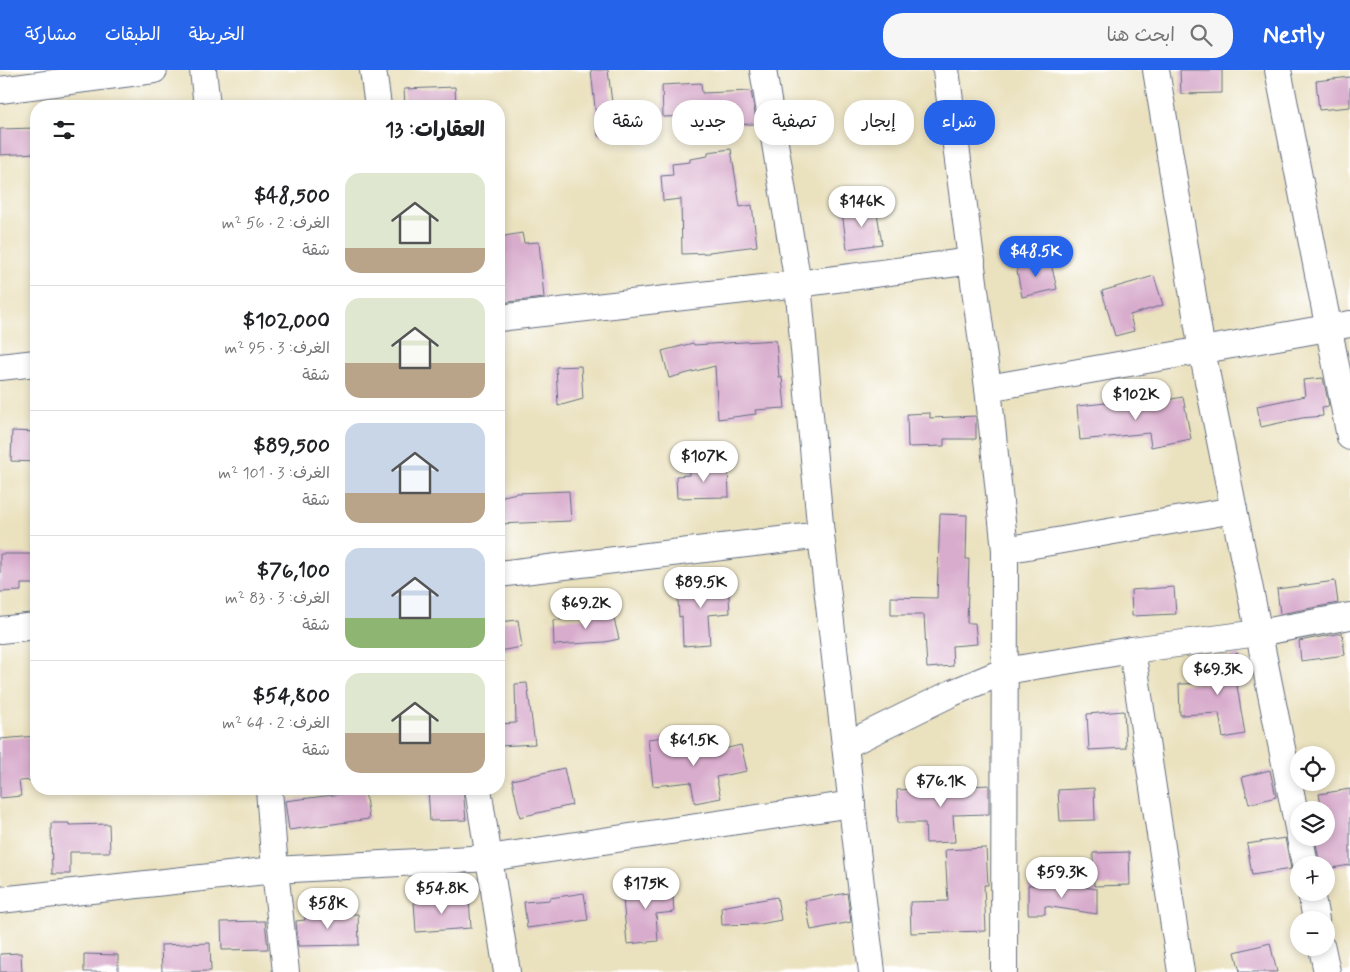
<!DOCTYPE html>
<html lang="ar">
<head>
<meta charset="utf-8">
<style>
  :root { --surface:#fff; --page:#f6f6f6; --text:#202124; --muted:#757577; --line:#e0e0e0; --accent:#2563eb }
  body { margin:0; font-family:Mynerve,"Playpen Sans Arabic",sans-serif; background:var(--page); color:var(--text); direction:rtl; height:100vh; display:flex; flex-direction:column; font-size:19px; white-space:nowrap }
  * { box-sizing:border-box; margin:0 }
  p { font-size:16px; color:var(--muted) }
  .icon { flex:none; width:28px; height:28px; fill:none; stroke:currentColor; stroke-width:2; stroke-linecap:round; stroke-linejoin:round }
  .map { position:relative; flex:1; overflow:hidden; direction:ltr }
  .drawer { position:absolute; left:30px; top:30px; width:475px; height:695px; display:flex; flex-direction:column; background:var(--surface); border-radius:20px; box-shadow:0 2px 8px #0003; direction:rtl }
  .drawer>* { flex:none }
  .hud { position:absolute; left:520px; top:30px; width:475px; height:45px; direction:rtl; display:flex; gap:10px }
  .buttons { position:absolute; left:1290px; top:676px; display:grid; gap:10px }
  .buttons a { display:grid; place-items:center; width:45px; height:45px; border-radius:50%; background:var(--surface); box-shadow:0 2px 8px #0003; font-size:25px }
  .price { position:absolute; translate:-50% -42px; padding:0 11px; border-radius:18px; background:#fff; color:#222; font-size:16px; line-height:32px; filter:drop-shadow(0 1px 2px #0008) }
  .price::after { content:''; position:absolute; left:50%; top:30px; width:15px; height:11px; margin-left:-8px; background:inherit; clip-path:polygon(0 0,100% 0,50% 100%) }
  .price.selected { background:var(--accent); color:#fff }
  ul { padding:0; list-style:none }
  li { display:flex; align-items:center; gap:15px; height:125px; padding:0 20px }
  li+li { border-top:1px solid var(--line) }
  li span { display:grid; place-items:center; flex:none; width:140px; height:100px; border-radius:15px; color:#555 }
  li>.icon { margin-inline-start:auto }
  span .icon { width:60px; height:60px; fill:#fffc; stroke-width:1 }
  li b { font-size:21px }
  h2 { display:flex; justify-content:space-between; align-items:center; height:60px; padding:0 20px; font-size:21px }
  .tag { padding:0 18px; border-radius:20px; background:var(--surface); box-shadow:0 2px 8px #0003; font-size:18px; line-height:45px }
  .tag.selected { background:var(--accent); color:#fff }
  header { display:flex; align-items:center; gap:30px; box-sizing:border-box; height:70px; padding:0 25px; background:var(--accent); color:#fff }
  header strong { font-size:24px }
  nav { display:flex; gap:28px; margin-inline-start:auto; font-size:18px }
  .search { width:350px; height:45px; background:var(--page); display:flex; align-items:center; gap:12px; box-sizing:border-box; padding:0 18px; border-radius:20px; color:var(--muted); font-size:19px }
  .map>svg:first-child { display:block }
  .building { fill:#d8accc }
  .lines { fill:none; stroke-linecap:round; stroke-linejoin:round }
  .minor-casing { stroke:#636d80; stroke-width:28 }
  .minor { stroke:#fff; stroke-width:26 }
</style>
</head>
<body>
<header>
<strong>Nestly</strong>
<div class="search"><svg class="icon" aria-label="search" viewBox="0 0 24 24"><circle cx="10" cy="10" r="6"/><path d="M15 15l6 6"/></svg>ابحث هنا</div>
<nav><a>الخريطة</a><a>الطبقات</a><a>مشاركة</a></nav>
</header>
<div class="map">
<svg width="1350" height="902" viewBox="0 0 1350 902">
  <rect width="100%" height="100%" fill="#fff"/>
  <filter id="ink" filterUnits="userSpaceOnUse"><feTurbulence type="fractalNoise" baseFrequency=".02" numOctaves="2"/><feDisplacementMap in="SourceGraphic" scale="10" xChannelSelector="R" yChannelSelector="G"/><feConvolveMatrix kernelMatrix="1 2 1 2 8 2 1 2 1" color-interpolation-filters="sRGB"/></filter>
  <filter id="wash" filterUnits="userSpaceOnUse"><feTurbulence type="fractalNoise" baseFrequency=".0096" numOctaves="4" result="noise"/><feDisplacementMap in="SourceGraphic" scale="20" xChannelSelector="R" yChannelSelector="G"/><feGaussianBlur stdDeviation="1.12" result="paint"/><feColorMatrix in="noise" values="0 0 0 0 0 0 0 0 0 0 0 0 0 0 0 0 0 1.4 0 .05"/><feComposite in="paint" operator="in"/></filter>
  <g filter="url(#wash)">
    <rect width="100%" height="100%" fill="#eae1be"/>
    <g id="blocks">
      <g class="building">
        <path d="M 591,0 L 608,0 L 616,66 L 598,66 Z"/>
        <path d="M 1180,0 L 1222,0 L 1222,23 L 1181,24 Z"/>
        <path d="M 1350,7 L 1350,37 L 1319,40 L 1316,11 Z"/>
        <path d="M 701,13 L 702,23 L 751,21 L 757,54 L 718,55 L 717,45 L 663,47 L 662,15 Z"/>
        <path d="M 455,17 L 456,36 L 405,36 L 404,19 Z"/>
        <path d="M 36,58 L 36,83 L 0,85 L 0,59 Z"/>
        <path d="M 731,79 L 740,137 L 752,135 L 757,176 L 709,182 L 709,183 L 682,184 L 681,129 L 663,131 L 661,106 L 673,105 L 672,94 L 690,92 L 690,89 L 708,86 L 708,82 Z"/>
        <path d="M 876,137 L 882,174 L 847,179 L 842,142 Z"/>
        <path d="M 522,163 L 524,173 L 539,172 L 544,228 L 499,233 L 499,167 Z"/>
        <path d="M 1050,189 L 1057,219 L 1022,227 L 1016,196 Z"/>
        <path d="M 1154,206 L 1163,235 L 1130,245 L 1134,261 L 1115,266 L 1102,221 Z"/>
        <path d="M 776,270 L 779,307 L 782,307 L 785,338 L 755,340 L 756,344 L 718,349 L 715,296 L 669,308 L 662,281 L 693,273 L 694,275 Z"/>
        <path d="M 581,296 L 583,329 L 558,336 L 556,297 Z"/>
        <path d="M 1323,308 L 1329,336 L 1322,337 L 1323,346 L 1302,348 L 1261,357 L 1257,336 L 1305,326 L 1303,310 Z"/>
        <path d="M 1183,327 L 1191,369 L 1151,377 L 1149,363 L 1080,370 L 1077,336 L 1126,331 L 1127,337 Z"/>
        <path d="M 930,343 L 930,348 L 976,346 L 976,369 L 944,369 L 944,376 L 908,377 L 907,344 Z"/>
        <path d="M 12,361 L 36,362 L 36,392 L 11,391 Z"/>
        <path d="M 689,398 L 728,398 L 729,427 L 677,428 L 676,406 L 689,405 Z"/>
        <path d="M 569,421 L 571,451 L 499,454 L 499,427 L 517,423 Z"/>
        <path d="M 940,444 L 967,445 L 966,489 L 969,489 L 967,553 L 975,553 L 977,574 L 952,576 L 953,596 L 927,598 L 924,545 L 891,545 L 891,527 L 937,528 Z"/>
        <path d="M 0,484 L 36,484 L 36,514 L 21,514 L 21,521 L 0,522 Z"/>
        <path d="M 728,511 L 730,543 L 708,545 L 710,574 L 683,576 L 682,546 L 679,547 L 677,514 Z"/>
        <path d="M 1335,511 L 1338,533 L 1280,544 L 1277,519 Z"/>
        <path d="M 1174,517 L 1176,544 L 1132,546 L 1131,520 Z"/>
        <path d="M 612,541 L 619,569 L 605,572 L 554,575 L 553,550 L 584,548 Z"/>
        <path d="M 518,550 L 522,577 L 499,581 L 499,552 Z"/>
        <path d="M 1342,563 L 1345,585 L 1301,591 L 1299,571 Z"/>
        <path d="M 1238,583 L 1248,605 L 1236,610 L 1245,664 L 1223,668 L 1219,643 L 1180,645 L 1179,614 L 1216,613 L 1208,597 Z"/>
        <path d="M 527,613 L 535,674 L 499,676 L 499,654 L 516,653 L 515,614 Z"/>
        <path d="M 1124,641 L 1126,678 L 1089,680 L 1087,644 Z"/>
        <path d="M 36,666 L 36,710 L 19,711 L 21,726 L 0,728 L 0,669 Z"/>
        <path d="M 674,666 L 676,685 L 711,682 L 741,675 L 747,701 L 716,707 L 721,728 L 695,733 L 691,712 L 653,716 L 648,669 Z"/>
        <path d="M 564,698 L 572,735 L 520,747 L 512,710 Z"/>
        <path d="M 1270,700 L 1276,727 L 1249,734 L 1242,707 Z"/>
        <path d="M 989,715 L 989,744 L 953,745 L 955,772 L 926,773 L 925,753 L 898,753 L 897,720 Z"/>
        <path d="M 1094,718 L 1095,750 L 1060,751 L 1058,720 Z"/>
        <path d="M 428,719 L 463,719 L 466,750 L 430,751 Z"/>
        <path d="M 1350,719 L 1350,795 L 1326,799 L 1325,794 L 1320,795 L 1315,768 L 1327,768 L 1326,740 L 1322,740 L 1319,724 Z"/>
        <path d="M 365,721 L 369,749 L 289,760 L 285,731 Z"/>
        <path d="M 51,753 L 69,753 L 69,755 L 109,754 L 110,782 L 70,782 L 70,804 L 52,804 Z"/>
        <path d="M 1285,768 L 1291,799 L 1252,805 L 1247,774 Z"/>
        <path d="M 986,778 L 988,815 L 984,815 L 986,861 L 911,863 L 910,832 L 948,831 L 945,780 Z"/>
        <path d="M 1129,782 L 1130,815 L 1094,816 L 1093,783 Z"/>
        <path d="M 672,812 L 674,842 L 656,844 L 658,871 L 627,874 L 622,816 Z"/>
        <path d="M 1028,815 L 1069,815 L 1097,819 L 1097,844 L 1045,836 L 1045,844 L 1028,844 Z"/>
        <path d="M 584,823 L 588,850 L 527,858 L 524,832 L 550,830 L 550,828 Z"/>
        <path d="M 847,823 L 851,852 L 811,860 L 805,831 Z"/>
        <path d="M 777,827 L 781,850 L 760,854 L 722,855 L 721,837 Z"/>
        <path d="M 469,828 L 471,858 L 416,862 L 414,832 Z"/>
        <path d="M 358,844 L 359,875 L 298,876 L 296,851 L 305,850 L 305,845 Z"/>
        <path d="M 265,851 L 268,879 L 222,880 L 221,852 Z"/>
        <path d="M 210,873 L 211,901 L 162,902 L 161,875 Z"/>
        <path d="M 1270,873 L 1277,902 L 1240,902 L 1235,882 Z"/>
        <path d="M 21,883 L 22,902 L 0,902 L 0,884 Z"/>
        <path d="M 84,884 L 118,885 L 118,902 L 84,902 Z"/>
      </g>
    </g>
  </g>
  <g filter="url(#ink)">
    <use href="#blocks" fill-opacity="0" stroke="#636d80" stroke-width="1"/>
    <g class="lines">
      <g class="minor-casing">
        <g id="minor">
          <path d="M 203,0 L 207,36"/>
          <path d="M 373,0 L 378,36"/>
          <path d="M 763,0 L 798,214 L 821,465 L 861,815 L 872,902"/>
          <path d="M 946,0 L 988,318 L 1005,480 L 1004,902"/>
          <path d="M 1156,0 L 1202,281 L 1299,763"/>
          <path d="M 1278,0 L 1350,367"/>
          <path d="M 0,20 L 154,0"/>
          <path d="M 499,248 L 798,214 L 972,191"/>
          <path d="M 0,297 L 36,293"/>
          <path d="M 988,318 L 1350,254"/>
          <path d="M 1005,480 L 1234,440"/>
          <path d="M 499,504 L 821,465"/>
          <path d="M 0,560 L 36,556"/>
          <path d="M 1132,580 L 1181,902"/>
          <path d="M 846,675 L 952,623 L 1005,601 L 1132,580 L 1258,563 L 1350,546"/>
          <path d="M 269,719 L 275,800 L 286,902"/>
          <path d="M 478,719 L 507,902"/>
          <path d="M 1300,768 L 1305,795"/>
          <path d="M 1311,822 L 1316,850"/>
          <path d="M 0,830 L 275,800 L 489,788 L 852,734"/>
          <path d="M 1322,878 L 1327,902"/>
        </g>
      </g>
      <use href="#minor" class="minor"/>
    </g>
  </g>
</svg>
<div class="buttons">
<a><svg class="icon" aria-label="locate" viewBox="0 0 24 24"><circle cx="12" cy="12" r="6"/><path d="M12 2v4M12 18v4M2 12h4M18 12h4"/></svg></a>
<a><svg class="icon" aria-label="layers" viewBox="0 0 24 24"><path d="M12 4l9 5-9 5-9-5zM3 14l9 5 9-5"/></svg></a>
<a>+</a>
<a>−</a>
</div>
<b class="price" style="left:862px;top:158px">$146K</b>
<b class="price selected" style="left:1036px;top:208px">$48.5K</b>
<b class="price" style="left:1136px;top:351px">$102K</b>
<b class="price" style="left:704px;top:413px">$107K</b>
<b class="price" style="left:701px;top:539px">$89.5K</b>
<b class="price" style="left:586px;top:560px">$69.2K</b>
<b class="price" style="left:1218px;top:626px">$69.3K</b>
<b class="price" style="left:694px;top:697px">$61.5K</b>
<b class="price" style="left:941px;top:738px">$76.1K</b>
<b class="price" style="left:1062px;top:829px">$59.3K</b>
<b class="price" style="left:646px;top:840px">$175K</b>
<b class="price" style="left:442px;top:845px">$54.8K</b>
<b class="price" style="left:328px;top:860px">$58K</b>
<div class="hud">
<a class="tag selected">شراء</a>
<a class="tag">إيجار</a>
<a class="tag">تصفية</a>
<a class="tag">جديد</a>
<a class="tag">شقة</a>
</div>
<section class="drawer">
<h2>العقارات: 13<svg class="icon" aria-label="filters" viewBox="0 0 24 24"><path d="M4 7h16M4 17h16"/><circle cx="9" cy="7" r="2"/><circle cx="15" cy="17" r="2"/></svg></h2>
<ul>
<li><span style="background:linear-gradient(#dfe7d0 75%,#b9a48a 0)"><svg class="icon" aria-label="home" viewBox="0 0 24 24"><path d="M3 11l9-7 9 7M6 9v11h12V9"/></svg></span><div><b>$48,500</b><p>الغرف: 2 · 56 m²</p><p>شقة</p></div></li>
<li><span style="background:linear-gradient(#dfe7d0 65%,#b9a48a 0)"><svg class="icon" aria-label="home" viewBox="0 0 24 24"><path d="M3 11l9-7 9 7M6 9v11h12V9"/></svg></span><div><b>$102,000</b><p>الغرف: 3 · 95 m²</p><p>شقة</p></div></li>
<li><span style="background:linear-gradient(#c9d6e8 70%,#b9a48a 0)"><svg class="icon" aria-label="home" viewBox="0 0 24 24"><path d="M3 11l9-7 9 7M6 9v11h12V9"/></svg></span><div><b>$89,500</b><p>الغرف: 3 · 101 m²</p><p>شقة</p></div></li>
<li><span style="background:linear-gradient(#c9d6e8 70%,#8fb573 0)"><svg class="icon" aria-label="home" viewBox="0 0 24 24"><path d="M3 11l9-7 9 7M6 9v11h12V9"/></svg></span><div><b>$76,100</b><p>الغرف: 3 · 83 m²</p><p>شقة</p></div></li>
<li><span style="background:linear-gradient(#dfe7d0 60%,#b9a48a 0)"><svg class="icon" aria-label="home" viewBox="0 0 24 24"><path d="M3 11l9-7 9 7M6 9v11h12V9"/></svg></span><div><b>$54,800</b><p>الغرف: 2 · 64 m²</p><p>شقة</p></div></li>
</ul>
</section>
</div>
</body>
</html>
